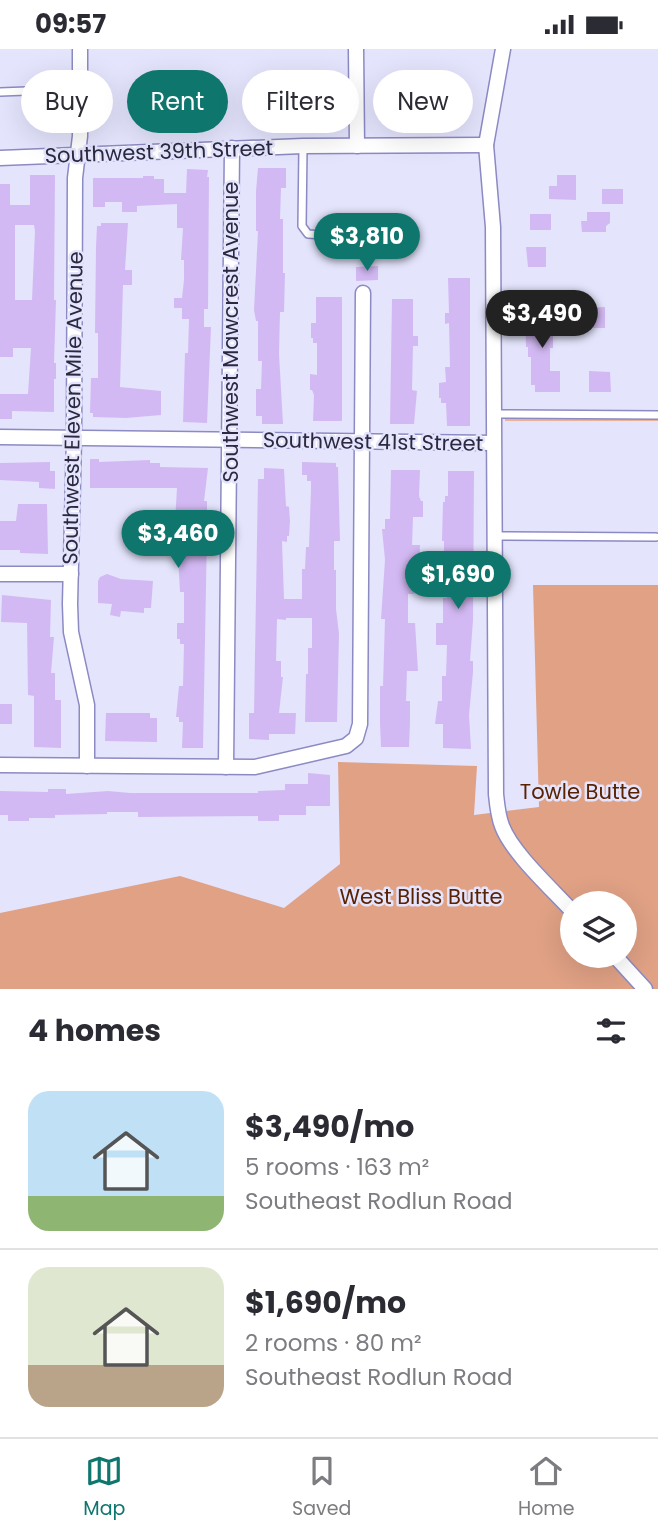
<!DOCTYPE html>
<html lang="en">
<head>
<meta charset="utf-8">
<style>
  :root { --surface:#fff; --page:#f7f7f7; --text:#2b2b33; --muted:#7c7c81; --line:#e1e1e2; --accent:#0f766e }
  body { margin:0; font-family:Poppins,sans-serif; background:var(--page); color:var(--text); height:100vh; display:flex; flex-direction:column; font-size:26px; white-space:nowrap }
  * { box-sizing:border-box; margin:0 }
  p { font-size:23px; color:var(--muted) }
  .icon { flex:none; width:38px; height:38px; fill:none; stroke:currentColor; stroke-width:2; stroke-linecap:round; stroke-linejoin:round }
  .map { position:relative; height:940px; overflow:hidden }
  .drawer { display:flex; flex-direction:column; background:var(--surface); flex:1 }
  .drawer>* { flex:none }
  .top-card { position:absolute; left:21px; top:21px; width:616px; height:63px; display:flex; gap:14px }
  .controls { position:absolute; left:560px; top:842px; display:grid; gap:14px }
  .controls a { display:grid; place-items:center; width:77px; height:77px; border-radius:50%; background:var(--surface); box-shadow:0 7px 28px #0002; font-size:35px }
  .price { position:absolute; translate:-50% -60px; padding:0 16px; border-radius:24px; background:var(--accent); color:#fff; font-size:23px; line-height:46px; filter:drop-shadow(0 2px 4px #0008) }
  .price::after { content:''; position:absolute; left:50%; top:42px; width:21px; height:16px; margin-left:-10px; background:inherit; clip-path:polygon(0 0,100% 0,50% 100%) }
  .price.current { background:#222; color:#fff }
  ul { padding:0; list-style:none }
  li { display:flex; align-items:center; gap:21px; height:175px; padding:0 28px }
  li+li { border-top:2px solid var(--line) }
  li span { display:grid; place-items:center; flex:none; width:196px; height:140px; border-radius:21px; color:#555 }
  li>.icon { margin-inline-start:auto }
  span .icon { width:84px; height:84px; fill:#fffc; stroke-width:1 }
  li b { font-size:30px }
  h2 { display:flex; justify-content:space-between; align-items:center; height:84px; padding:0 28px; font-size:30px }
  .pill { padding:0 24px; border-radius:32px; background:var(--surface); box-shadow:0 7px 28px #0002; font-size:24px; line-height:63px }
  .pill.current { background:var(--accent); color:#fff }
  .status { display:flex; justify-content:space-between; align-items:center; height:49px; padding:0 35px; background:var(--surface); direction:ltr }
  .status svg { height:19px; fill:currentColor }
  .tab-bar { display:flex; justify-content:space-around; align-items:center; height:98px; border-top:2px solid var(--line); background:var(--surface); font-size:19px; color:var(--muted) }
  .tab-bar a { display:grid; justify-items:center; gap:4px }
  .tab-bar .current { color:var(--accent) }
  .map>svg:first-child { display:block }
  .green { fill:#ebb298 }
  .forest { fill:#e0a185; fill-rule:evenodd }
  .building { fill:#d3b9f3; fill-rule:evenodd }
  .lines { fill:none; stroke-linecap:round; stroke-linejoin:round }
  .lane-casing { stroke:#8c8ac3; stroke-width:10 }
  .street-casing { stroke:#8c8ac3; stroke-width:17 }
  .lane { stroke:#fff; stroke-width:7 }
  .street { stroke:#fff; stroke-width:14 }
  .labels { text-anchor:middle; stroke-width:5; stroke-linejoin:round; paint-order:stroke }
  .street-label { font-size:21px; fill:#2a2940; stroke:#e4e4fd }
  .park-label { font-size:21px; fill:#592202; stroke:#e4e4fd }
</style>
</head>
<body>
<div class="status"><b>09:57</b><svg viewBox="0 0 49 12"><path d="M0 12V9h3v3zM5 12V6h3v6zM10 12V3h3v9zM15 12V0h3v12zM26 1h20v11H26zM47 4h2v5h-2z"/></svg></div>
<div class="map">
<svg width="658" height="940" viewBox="0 0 658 940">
  <rect width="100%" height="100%" fill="#e4e4fd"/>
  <path class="green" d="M 505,361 L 658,362 L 658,372 L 505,372 Z"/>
  <path class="forest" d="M 533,536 L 658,536 L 658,940 L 0,940 L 0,864 L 180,827 L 284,859 L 340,815 L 338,713 L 477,717 L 474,766 L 539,758 ZM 572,854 L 625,854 L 625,906 L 572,906 Z"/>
  <g class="building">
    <path d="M 258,119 L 286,119 L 286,139 L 281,139 L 280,170 L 283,170 L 283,224 L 285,224 L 284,263 L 280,263 L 279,305 L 283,375 L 262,375 L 262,367 L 256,367 L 256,340 L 261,340 L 262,312 L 258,312 L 258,272 L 256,272 L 254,261 L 258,182 L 256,182 L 256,142 Z"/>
    <path d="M 187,120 L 208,121 L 207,128 L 209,128 L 208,260 L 204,260 L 204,278 L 211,278 L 207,374 L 183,373 L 185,304 L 188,304 L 189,270 L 182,270 L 182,259 L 174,259 L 174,249 L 182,249 L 184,231 L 184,211 L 181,211 L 183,179 L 177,179 L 177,155 L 137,157 L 137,163 L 122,163 L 122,153 L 105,153 L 105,158 L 93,158 L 93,129 L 143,129 L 143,127 L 154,127 L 154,130 L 164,130 L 164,144 L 186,144 Z"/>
    <path d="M 30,126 L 55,126 L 54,251 L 56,251 L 54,314 L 56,314 L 56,330 L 54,330 L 54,363 L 12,362 L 12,370 L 0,370 L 0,345 L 28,345 L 31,299 L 13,299 L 13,308 L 0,308 L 0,135 L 10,135 L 10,156 L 30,156 ZM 15,176 L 34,176 L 35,182 L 32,251 L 15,251 Z"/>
    <path d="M 557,126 L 576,126 L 576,151 L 549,150 L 549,137 L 557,137 Z"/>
    <rect x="602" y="140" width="21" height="15"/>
    <path d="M 587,163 L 610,163 L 610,174 L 606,177 L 606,183 L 582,183 L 581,172 L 587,172 Z"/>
    <path d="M 377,165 L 399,166 L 399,179 L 395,179 L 394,197 L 366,196 L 367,182 L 374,182 Z"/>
    <rect x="530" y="165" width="21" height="16"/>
    <path d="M 101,174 L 128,174 L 125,221 L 132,221 L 132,236 L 123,236 L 120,338 L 161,342 L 161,366 L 126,369 L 93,368 L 93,364 L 90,364 L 91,329 L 98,329 L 98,284 L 95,284 L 96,198 L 97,177 L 101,177 Z"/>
    <path d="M 526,198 L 546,198 L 546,218 L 528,218 Z"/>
    <path d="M 378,217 L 378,231 L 356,232 L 356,218 Z"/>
    <path d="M 448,229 L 470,229 L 470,377 L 447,377 L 446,354 L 441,354 L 441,349 L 439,349 L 439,334 L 446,333 L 445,318 L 450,318 L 449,274 L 445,275 L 445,264 L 449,264 Z"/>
    <path d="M 316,248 L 342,248 L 342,372 L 313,372 L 314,346 L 312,341 L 310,341 L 310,325 L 317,326 L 317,294 L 313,294 L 313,289 L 311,289 L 311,274 L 316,274 Z"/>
    <path d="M 392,250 L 413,250 L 413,287 L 418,287 L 418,297 L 413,297 L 412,341 L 417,342 L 414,375 L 390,375 Z"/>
    <path d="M 605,258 L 605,279 L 583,279 L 583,259 Z"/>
    <path d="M 525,261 L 554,261 L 556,281 L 553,281 L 553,299 L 550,299 L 550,322 L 560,322 L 560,343 L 535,343 L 535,336 L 531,336 L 531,308 L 528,308 L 528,298 L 526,298 Z"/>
    <path d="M 589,322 L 610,323 L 611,343 L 589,343 Z"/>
    <path d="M 90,410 L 99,410 L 99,413 L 150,411 L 150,414 L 160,414 L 160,418 L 208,419 L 204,452 L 207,452 L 207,484 L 203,699 L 182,699 L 183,673 L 179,673 L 179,668 L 176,668 L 179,637 L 183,637 L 184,595 L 180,595 L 180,590 L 177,590 L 177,574 L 184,574 L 184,543 L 180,543 L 177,489 L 174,489 L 177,439 L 90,439 Z"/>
    <path d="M 50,413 L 50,422 L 55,422 L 55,440 L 39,439 L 39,433 L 0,431 L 0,414 Z"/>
    <path d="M 302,413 L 336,414 L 336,418 L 338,418 L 340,492 L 334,492 L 334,521 L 336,521 L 336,560 L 339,585 L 337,673 L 305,673 L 306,625 L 308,625 L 308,599 L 312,599 L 312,569 L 286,569 L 286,571 L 277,570 L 276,612 L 281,612 L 281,628 L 283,628 L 279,664 L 296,664 L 295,685 L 269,685 L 269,691 L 249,690 L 249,664 L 254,664 L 258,430 L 264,430 L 264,419 L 284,420 L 286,457 L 289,458 L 290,472 L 289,487 L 287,487 L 287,493 L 282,492 L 284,550 L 302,550 L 302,520 L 305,520 L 306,498 L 309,498 L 311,440 L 311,432 L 307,432 L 307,426 L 302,426 Z"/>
    <path d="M 391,421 L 420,421 L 419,447 L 421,452 L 423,452 L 423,468 L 413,468 L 412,496 L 420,496 L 419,518 L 415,518 L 414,545 L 408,545 L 408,574 L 415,574 L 418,622 L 407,622 L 406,652 L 410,652 L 410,674 L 409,698 L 381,698 L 380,674 L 380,637 L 383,637 L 385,570 L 381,570 L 385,511 L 382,480 L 385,480 L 385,470 L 390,470 Z"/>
    <path d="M 448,422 L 474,422 L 473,571 L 470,612 L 473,612 L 473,623 L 469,666 L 471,700 L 443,699 L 443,675 L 435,675 L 438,652 L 442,652 L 442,627 L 446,627 L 447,596 L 436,596 L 436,574 L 443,574 L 443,549 L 447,549 L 448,519 L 444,519 L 444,492 L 442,492 L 443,453 L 445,453 L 445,447 L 448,447 Z"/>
    <path d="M 18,455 L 47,455 L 48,505 L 20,504 L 20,501 L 0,501 L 0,472 L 16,472 Z"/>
    <path d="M 107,525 L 121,530 L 153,532 L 151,559 L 144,559 L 144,564 L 121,562 L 120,568 L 110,566 L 112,555 L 98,554 L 98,532 L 100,528 Z"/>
    <path d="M 2,546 L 51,551 L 50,588 L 54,588 L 51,624 L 55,624 L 55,651 L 61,651 L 61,699 L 34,698 L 34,647 L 28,646 L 27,574 L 1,573 Z"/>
    <rect x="0" y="655" width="12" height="20"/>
    <path d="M 106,664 L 150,664 L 150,669 L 157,669 L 157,693 L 105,692 Z"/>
    <path d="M 308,724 L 330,726 L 330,757 L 306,757 L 306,766 L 279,766 L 279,772 L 258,772 L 258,767 L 138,768 L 138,763 L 107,763 L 107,765 L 55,766 L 55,769 L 29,769 L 29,772 L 8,772 L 8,766 L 0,766 L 0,742 L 48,743 L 48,740 L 66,740 L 66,745 L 108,742 L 130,744 L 258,744 L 258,742 L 285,741 L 285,735 L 308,735 Z"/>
  </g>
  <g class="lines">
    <g class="lane-casing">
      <g id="lane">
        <path d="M 0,43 L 80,40"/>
        <path d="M 303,98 L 302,177 L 308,185 L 355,188"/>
        <path d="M 494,365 L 658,366"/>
        <path d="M 495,487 L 656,488"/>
      </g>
    </g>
    <g class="street-casing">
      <g id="street">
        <path d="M 80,0 L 80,87 L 75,129 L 74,389 L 70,555 L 71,583 L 87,656 L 87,717"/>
        <path d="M 356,0 L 357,97"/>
        <path d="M 503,0 L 486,96 L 493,178 L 496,745 C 497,755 498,767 502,777 C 512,804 552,840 572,862"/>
        <path d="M 0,109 L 303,97 L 486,96"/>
        <path d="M 0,388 L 493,394"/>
        <path d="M 0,525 L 71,525"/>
        <path d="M 0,716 L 255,718 L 346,697 L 356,689 L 360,675 L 363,244"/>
        <path d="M 226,718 L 232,99"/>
        <path d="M 614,906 L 645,940"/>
      </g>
    </g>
    <use href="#lane" class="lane"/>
    <use href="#street" class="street"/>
  </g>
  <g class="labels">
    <g class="street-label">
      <text transform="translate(159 103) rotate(-2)" y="7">Southwest 39th Street</text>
      <text transform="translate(231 283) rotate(-90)" y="7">Southwest Mawcrest Avenue</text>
      <text transform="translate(73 359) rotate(-89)" y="7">Southwest Eleven Mile Avenue</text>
      <text transform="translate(373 393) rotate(1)" y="7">Southwest 41st Street</text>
    </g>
    <g class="park-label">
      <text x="580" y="750">Towle Butte</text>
      <text x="421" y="855">West Bliss Butte</text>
    </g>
  </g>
</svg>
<div class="controls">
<a><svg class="icon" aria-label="layers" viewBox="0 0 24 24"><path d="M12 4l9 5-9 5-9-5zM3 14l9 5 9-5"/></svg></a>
</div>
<b class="price" style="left:367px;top:224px">$3,810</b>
<b class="price current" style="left:542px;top:301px">$3,490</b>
<b class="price" style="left:178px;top:521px">$3,460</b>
<b class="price" style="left:458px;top:562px">$1,690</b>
<div class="top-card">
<a class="pill">Buy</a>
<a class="pill current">Rent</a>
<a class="pill">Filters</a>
<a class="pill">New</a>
</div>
</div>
<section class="drawer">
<h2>4 homes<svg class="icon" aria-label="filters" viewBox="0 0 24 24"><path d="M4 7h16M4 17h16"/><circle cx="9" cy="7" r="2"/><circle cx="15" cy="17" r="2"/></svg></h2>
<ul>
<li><span style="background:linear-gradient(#bfe0f5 75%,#8fb573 0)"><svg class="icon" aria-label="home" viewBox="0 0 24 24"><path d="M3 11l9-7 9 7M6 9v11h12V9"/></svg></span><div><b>$3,490/mo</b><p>5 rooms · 163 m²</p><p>Southeast Rodlun Road</p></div></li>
<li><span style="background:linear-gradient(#dfe7d0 70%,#b9a48a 0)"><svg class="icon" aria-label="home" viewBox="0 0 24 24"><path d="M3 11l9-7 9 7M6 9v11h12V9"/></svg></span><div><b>$1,690/mo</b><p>2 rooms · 80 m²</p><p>Southeast Rodlun Road</p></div></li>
</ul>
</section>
<nav class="tab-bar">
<a class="current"><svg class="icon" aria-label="map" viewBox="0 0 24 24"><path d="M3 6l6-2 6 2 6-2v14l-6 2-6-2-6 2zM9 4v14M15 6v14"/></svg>Map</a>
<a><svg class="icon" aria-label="saved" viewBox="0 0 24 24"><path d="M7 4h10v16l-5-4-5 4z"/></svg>Saved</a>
<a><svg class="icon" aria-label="home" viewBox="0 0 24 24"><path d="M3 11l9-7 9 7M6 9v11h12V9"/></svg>Home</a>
</nav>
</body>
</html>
